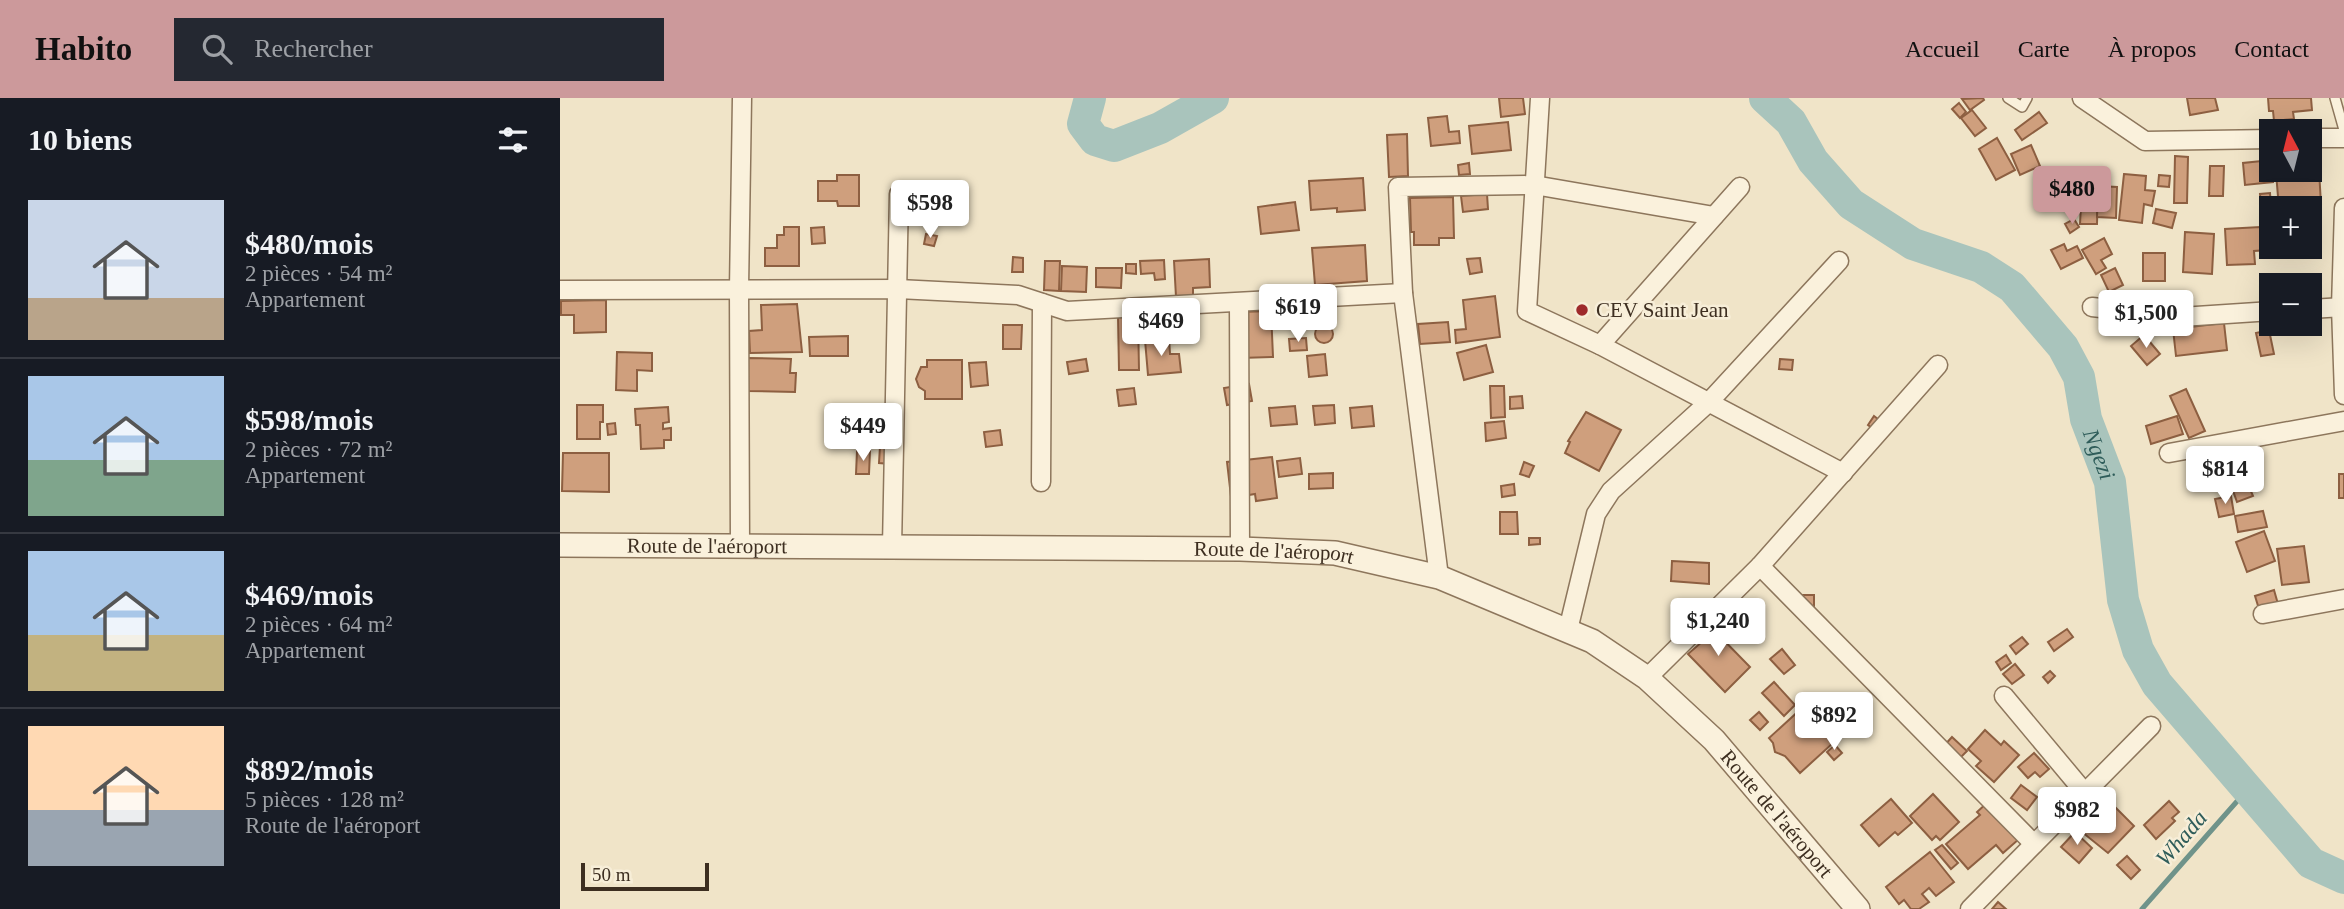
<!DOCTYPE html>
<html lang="fr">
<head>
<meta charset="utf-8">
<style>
  :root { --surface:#171b24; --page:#242831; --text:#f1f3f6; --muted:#9ea1a6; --line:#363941; --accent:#cc999b }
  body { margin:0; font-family:Georgia,serif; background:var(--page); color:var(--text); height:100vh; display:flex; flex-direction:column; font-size:26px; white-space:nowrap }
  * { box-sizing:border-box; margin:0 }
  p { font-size:23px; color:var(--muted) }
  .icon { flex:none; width:38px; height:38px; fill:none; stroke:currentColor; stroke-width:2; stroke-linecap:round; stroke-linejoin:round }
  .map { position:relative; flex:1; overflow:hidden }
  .sheet { display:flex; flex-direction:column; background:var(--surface); width:560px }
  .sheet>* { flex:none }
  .needle { width:46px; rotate:353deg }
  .fabs { position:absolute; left:1699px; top:21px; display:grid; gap:14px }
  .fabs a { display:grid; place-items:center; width:63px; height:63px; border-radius:0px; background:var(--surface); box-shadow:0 7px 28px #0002; font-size:35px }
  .scale { position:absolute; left:21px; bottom:18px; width:128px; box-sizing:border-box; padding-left:7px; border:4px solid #3d2e20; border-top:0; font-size:19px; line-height:24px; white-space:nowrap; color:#3d2e20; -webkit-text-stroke:5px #f7eed8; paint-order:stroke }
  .price { position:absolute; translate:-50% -60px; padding:0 16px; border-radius:7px; background:#fff; color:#222; font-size:23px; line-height:46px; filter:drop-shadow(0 2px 4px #0008) }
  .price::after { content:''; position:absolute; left:50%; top:42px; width:21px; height:16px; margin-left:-10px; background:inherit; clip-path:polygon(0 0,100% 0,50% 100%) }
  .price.selected { background:var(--accent); color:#111 }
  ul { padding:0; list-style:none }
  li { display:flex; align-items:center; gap:21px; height:175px; padding:0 28px }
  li+li { border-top:2px solid var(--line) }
  li span { display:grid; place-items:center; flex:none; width:196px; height:140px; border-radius:0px; color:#555 }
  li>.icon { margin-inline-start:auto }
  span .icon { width:84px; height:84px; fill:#fffc; stroke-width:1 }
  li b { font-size:30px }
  h2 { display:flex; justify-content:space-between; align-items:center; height:84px; padding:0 28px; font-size:30px }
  header { display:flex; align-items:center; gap:42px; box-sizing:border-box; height:98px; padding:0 35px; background:var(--accent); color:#111 }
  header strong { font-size:33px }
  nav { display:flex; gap:38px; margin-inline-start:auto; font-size:24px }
  .search { width:490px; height:63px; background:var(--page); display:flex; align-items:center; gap:18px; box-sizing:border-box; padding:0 24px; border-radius:0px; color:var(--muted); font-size:26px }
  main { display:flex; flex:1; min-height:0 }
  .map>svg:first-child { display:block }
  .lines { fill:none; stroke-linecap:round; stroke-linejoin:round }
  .stream { stroke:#6f938a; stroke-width:5 }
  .river { stroke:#a9c4bc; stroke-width:32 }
  .building { fill:#cf9f7d; stroke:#8d5f41; stroke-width:2 }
  .service-casing { stroke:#8d765c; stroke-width:12 }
  .minor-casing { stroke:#8d765c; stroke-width:21 }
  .tertiary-casing { stroke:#8d765c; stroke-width:26 }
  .service { stroke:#faf1dc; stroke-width:9 }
  .minor { stroke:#faf1dc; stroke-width:18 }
  .tertiary { stroke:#faf1dc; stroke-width:23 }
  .poi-dot { fill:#9e2a2b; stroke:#f7eed8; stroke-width:2.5 }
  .labels { text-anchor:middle; stroke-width:5; stroke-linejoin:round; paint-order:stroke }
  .poi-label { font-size:21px; fill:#3d2e20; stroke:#f7eed8; text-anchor:start }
  .street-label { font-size:21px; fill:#3d2e20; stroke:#f7eed8 }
  .water-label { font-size:23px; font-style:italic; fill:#2f5d5a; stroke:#f7eed8 }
</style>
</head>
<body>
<header>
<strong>Habito</strong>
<div class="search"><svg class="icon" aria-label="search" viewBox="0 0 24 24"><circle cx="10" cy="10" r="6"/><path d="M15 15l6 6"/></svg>Rechercher</div>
<nav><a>Accueil</a><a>Carte</a><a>À propos</a><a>Contact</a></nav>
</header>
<main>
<section class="sheet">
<h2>10 biens<svg class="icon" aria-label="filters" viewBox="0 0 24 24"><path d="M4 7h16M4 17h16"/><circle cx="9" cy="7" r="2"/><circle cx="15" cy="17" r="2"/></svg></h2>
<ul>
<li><span style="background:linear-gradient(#c9d6e8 70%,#b9a48a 0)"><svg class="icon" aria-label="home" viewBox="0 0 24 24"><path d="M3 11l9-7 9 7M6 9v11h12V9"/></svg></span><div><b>$480/mois</b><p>2 pièces · 54 m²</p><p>Appartement</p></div></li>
<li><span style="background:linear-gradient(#a9c7e8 60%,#7fa58c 0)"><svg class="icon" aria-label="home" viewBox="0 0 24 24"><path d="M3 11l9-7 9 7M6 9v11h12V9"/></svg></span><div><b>$598/mois</b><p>2 pièces · 72 m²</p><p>Appartement</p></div></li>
<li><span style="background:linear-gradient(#a9c7e8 60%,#c2b280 0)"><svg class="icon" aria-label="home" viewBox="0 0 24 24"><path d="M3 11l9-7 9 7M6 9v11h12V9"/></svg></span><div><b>$469/mois</b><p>2 pièces · 64 m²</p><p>Appartement</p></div></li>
<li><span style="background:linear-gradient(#ffd9b3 60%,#9aa5b1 0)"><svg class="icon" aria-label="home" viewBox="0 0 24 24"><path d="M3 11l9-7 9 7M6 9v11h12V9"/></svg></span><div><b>$892/mois</b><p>5 pièces · 128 m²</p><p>Route de l'aéroport</p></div></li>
</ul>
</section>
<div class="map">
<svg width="1784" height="811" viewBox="0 0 1784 811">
  <rect width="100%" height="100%" fill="#f0e4c8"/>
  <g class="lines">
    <path class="stream" d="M 1582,811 L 1687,692"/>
    <g class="river">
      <path d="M 530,0 L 523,26 L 535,42 L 554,48 L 600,30 L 653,0"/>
      <path id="s1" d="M 1205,0 L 1231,24 L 1253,63 L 1291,106 L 1353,146 L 1421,169 L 1452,189 L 1503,249 L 1519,279 L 1526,321 L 1550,384 L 1563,502 L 1578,552 L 1597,586 L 1751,765 L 1784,780"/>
    </g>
  </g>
  <g class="building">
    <path d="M 939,0 L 963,0 L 965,16 L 941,19 Z"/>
    <path d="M 1423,0 L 1424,2 L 1410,12 L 1402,1 Z"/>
    <path d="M 1627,0 L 1655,0 L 1658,12 L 1630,17 Z"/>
    <path d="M 1708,0 L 1751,0 L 1752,12 L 1733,14 L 1734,21 L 1714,23 L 1713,13 L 1709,13 Z"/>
    <path d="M 1399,5 L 1406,14 L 1400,20 L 1392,11 Z"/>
    <path d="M 1412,12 L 1426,30 L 1415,38 L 1401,20 Z"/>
    <path d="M 1479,14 L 1487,25 L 1462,42 L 1455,32 Z"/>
    <path d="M 887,18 L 889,34 L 899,33 L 900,45 L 871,48 L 868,20 Z"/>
    <path d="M 948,24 L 951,52 L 912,56 L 909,28 Z"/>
    <path d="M 847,36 L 848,78 L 829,79 L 827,37 Z"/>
    <path d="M 1437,40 L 1455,72 L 1436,82 L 1419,51 Z"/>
    <path d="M 1471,47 L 1480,68 L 1460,77 L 1451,56 Z"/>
    <path d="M 1615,58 L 1628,59 L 1627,105 L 1614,105 Z"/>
    <path d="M 1711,62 L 1713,84 L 1685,87 L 1683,65 Z"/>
    <path d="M 909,65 L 910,76 L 899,77 L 898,67 Z"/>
    <path d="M 1650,68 L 1664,68 L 1663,98 L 1649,98 Z"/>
    <path d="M 1759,72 L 1761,106 L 1737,107 L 1737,110 L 1719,110 L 1716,75 Z"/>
    <path d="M 1564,76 L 1586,78 L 1585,92 L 1595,93 L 1592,108 L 1584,106 L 1582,125 L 1559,122 Z"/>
    <path d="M 277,77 L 299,77 L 299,108 L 278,108 L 277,103 L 258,103 L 258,83 L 277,83 Z"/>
    <path d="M 1599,77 L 1610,78 L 1609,89 L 1598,88 Z"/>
    <path d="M 803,80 L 805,112 L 777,114 L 777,110 L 751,112 L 749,83 Z"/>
    <path d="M 1522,88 L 1538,88 L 1537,126 L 1520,126 Z"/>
    <path d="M 1538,88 L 1557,89 L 1556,120 L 1537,119 Z"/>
    <path d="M 1710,95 L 1711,108 L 1701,109 L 1700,96 Z"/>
    <path d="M 927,96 L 928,111 L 903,114 L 901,98 Z"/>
    <path d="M 893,99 L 894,140 L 879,140 L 879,147 L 854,147 L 854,134 L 851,134 L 850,100 Z"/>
    <path d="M 735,104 L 739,132 L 701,136 L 698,109 Z"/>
    <path d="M 1596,111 L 1616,115 L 1612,130 L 1593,125 Z"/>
    <path d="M 1514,121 L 1519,129 L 1510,135 L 1505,126 Z"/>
    <path d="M 224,129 L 239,129 L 239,168 L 205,168 L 205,150 L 217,150 L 217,137 L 224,137 Z"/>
    <path d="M 264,129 L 265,145 L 252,146 L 251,130 Z"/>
    <path d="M 1700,129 L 1701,141 L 1707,140 L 1708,152 L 1694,153 L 1695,166 L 1667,167 L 1665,131 Z"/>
    <path d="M 1625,134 L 1654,136 L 1652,176 L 1623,174 Z"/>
    <path d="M 366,136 L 377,138 L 374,148 L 364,146 Z"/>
    <path d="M 1544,140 L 1552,156 L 1541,162 L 1546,170 L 1536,176 L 1522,152 Z"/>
    <path d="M 1504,146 L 1507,153 L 1517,148 L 1523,160 L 1501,171 L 1491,152 Z"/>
    <path d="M 805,147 L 807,183 L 755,187 L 752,150 Z"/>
    <rect x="1583" y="155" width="22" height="28"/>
    <path d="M 453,159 L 463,160 L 463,174 L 452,174 Z"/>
    <path d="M 920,160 L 922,174 L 910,176 L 907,161 Z"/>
    <path d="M 649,161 L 650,189 L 633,190 L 633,198 L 616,199 L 614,163 Z"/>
    <path d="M 604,162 L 605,181 L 595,182 L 594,175 L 581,176 L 580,163 Z"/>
    <path d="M 485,163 L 500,163 L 499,193 L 484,192 Z"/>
    <path d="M 566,166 L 576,166 L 576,176 L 566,175 Z"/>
    <path d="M 502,168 L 527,169 L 526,194 L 501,193 Z"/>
    <path d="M 536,170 L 562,170 L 561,190 L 536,189 Z"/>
    <path d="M 1555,170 L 1563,187 L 1549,194 L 1541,177 Z"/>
    <path d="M 935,198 L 940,239 L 896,245 L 895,232 L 906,231 L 903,202 Z"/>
    <path d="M 46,202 L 46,234 L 14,235 L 14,217 L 1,217 L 1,203 Z"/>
    <path d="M 237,206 L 242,254 L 190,255 L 189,233 L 202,232 L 201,207 Z"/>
    <path d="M 711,213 L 713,259 L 680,260 L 678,214 Z"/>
    <path d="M 558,218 L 578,218 L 579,272 L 559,272 Z"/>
    <path d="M 888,224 L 890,244 L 860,246 L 858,226 Z"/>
    <path d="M 1664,225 L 1667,252 L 1616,258 L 1613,231 Z"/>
    <path d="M 443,227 L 462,227 L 461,251 L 443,251 Z"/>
    <circle cx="764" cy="236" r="9"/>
    <path d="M 1709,232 L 1714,256 L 1701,258 L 1696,235 Z"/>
    <path d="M 1584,237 L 1600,256 L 1587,267 L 1571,248 Z"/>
    <path d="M 288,238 L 288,258 L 250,258 L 249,239 Z"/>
    <path d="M 609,240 L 610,256 L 619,256 L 621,274 L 588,277 L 585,242 Z"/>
    <path d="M 746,240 L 747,252 L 730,253 L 729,241 Z"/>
    <path d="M 926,247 L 933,274 L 904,282 L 897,255 Z"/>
    <path d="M 57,254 L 92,255 L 92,273 L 77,272 L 77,293 L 56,292 Z"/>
    <path d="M 765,256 L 767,277 L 749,279 L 747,258 Z"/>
    <path d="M 188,260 L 231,261 L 230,275 L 236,275 L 235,294 L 187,293 Z"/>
    <path d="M 526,261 L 528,273 L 509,276 L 507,264 Z"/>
    <path d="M 1220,261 L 1233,262 L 1232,272 L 1219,271 Z"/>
    <path d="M 367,262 L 402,262 L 402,301 L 365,301 L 365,293 L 359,289 L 356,281 L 361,269 L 367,269 Z"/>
    <path d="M 426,264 L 428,287 L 411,289 L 409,265 Z"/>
    <path d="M 689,286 L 692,303 L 667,307 L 664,290 Z"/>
    <path d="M 930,288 L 944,288 L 945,319 L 931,320 Z"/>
    <path d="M 574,290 L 576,306 L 559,308 L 557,292 Z"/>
    <path d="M 1626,291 L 1645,333 L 1629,340 L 1610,298 Z"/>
    <path d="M 962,298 L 963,310 L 950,311 L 950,299 Z"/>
    <path d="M 17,307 L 43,307 L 43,324 L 40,324 L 40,341 L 17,341 Z"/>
    <path d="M 774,307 L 775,325 L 755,327 L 753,308 Z"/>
    <path d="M 735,308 L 737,326 L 711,328 L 709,310 Z"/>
    <path d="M 812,308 L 814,328 L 792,330 L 790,310 Z"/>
    <path d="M 108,309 L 109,324 L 103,325 L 103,331 L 111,330 L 111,342 L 104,342 L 104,350 L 81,351 L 80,327 L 76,327 L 75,311 Z"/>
    <path d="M 1026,314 L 1061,332 L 1039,373 L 1005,355 L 1010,344 L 1008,343 Z"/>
    <path d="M 1314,318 L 1328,329 L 1321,337 L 1308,327 Z"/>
    <path d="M 1617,318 L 1623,336 L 1591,346 L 1586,328 Z"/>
    <path d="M 944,323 L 946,340 L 926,343 L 925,325 Z"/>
    <path d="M 55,325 L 56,336 L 48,337 L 47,326 Z"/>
    <path d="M 440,332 L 442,347 L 426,349 L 424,334 Z"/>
    <path d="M 320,348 L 343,349 L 342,367 L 319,365 Z"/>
    <path d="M 1686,349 L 1696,374 L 1664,389 L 1653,364 Z"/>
    <path d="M 297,353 L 310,353 L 309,376 L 296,376 Z"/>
    <path d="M 3,355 L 49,355 L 49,394 L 2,393 Z"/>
    <path d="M 712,359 L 717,400 L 696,403 L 695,396 L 683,398 L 672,407 L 667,364 Z"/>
    <path d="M 740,360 L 742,376 L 719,379 L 717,363 Z"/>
    <path d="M 964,364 L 974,368 L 969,379 L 960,376 Z"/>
    <path d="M 773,375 L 773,390 L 749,391 L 749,376 Z"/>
    <rect x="1779" y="376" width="5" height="24"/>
    <path d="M 1687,384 L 1693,398 L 1677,404 L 1672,390 Z"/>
    <path d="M 954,386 L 955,397 L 942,399 L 941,388 Z"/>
    <path d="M 1671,398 L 1674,416 L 1659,419 L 1655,401 Z"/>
    <path d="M 1703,413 L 1707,429 L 1678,434 L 1675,418 Z"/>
    <path d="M 940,414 L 957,414 L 958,436 L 940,436 Z"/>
    <path d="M 1704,433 L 1715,463 L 1687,474 L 1676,444 Z"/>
    <path d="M 969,440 L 980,440 L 980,446 L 969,447 Z"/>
    <path d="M 1744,448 L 1749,484 L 1722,487 L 1717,451 Z"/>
    <path d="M 1112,463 L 1149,465 L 1149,486 L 1111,483 Z"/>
    <path d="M 1714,492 L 1718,506 L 1699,511 L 1695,498 Z"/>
    <path d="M 1243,497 L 1254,497 L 1254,514 L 1243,515 Z"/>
    <path d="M 1146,524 L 1190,569 L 1165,594 L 1128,556 L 1143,543 L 1135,534 Z"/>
    <path d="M 1507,531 L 1513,539 L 1494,553 L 1488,544 Z"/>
    <path d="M 1462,539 L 1468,546 L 1456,556 L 1450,548 Z"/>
    <path d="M 1222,551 L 1235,567 L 1224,576 L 1210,561 Z"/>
    <path d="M 1446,557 L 1451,565 L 1441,572 L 1436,564 Z"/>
    <path d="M 1455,566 L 1464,577 L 1452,586 L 1443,576 Z"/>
    <path d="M 1490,573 L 1495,578 L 1488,585 L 1483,579 Z"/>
    <path d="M 1214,584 L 1235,607 L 1224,618 L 1202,595 Z"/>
    <path d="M 1242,610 L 1273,645 L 1240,675 L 1225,658 L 1215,654 L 1213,645 L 1209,640 Z"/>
    <path d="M 1199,614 L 1208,624 L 1200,632 L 1190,622 Z"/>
    <path d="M 1425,632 L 1441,647 L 1444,643 L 1459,657 L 1434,684 L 1416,668 L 1421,663 L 1408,651 Z"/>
    <path d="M 1392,639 L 1407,653 L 1397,663 L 1382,650 Z"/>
    <path d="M 1275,647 L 1282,655 L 1274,662 L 1267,654 Z"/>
    <path d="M 1474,655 L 1489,671 L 1480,679 L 1475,674 L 1468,680 L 1458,669 Z"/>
    <path d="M 1461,687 L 1477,699 L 1467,712 L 1451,700 Z"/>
    <path d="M 1539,693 L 1574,728 L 1548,755 L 1517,730 L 1520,727 L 1512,720 Z"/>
    <path d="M 1373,696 L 1399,724 L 1380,742 L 1376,738 L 1372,742 L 1350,718 Z"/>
    <path d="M 1331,701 L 1352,725 L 1338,737 L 1335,734 L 1319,748 L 1301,727 Z"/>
    <path d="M 1609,703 L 1619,714 L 1612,720 L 1615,723 L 1596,741 L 1584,727 Z"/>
    <path d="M 1428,704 L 1459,741 L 1443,755 L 1436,747 L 1408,771 L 1386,746 L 1420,717 L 1417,714 Z"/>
    <path d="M 1515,734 L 1532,750 L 1519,765 L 1501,749 Z"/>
    <path d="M 1382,747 L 1398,765 L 1391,771 L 1375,752 Z"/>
    <path d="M 1370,754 L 1394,784 L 1376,798 L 1369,790 L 1362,796 L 1369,804 L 1359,811 L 1351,811 L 1344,802 L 1339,806 L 1326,789 Z"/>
    <path d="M 1567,758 L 1580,772 L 1571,781 L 1557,767 Z"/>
    <path d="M 1438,804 L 1446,811 L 1432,811 Z"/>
  </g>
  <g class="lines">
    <g class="service-casing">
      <g id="service">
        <path d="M 1448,0 L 1462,9 L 1467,0"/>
        <path d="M 1775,0 L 1784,32"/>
      </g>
    </g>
    <g class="minor-casing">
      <g id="minor">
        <path d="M 980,0 L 967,213 L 1040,247 L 1283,375"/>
        <path d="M 1522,0 L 1585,43 L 1712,41"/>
        <path d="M 1750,40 L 1784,40"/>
        <path d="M 1784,110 L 1781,209 L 1784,297"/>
        <path d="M 0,192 L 338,191 L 458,197 L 507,213 L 843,195"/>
        <path d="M 679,205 L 680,451"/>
        <path d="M 1532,209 L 1621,219 L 1712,213"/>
        <path d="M 1750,211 L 1784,209"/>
        <path d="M 1040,247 L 1180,89"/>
        <path d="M 1609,355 L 1784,323"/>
        <path d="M 481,384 L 482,205"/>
        <path d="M 180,448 L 179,191 L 182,0"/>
        <path d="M 332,449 L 339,96"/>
        <path d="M 1200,468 L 1474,746"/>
        <path d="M 879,479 L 843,195 L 838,89 L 974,87 L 1154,118"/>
        <path d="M 1703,516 L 1784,501"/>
        <path d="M 1008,532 L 1036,416 L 1051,393 L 1149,304 L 1279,163"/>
        <path d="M 1087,580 L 1200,468 L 1378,267"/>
        <path d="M 1444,598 L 1525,695"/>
        <path d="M 1410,811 L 1591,628"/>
      </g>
    </g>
    <g class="tertiary-casing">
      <g id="tertiary">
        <path id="s2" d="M 0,447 L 680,451 L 775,455 L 879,479 L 1032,543 L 1087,580 L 1154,642 L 1298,811"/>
      </g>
    </g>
    <use href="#service" class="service"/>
    <use href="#minor" class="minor"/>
    <use href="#tertiary" class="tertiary"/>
  </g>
  <circle class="poi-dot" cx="1022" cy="212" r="7"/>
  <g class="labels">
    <g class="poi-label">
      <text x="1036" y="219">CEV Saint Jean</text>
    </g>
    <g class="street-label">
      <text dy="7" stroke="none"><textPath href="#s2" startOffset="147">Route de l'aéroport</textPath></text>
      <text dy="7" stroke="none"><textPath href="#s2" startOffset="714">Route de l'aéroport</textPath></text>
      <text dy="7" stroke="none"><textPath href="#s2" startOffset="1302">Route de l'aéroport</textPath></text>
    </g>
    <g class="water-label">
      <text dy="8" stroke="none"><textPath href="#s1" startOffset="513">Ngezi</textPath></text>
      <text transform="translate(1621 740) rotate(-49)" y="8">Whada</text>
    </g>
  </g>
</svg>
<div class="fabs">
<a><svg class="needle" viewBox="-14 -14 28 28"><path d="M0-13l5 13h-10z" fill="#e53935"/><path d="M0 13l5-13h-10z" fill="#9ea1a6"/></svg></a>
<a>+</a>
<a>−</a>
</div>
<div class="scale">50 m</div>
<b class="price selected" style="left:1512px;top:128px">$480</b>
<b class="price" style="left:370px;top:142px">$598</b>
<b class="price" style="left:738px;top:246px">$619</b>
<b class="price" style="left:1586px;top:252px">$1,500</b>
<b class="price" style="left:601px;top:260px">$469</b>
<b class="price" style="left:303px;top:365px">$449</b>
<b class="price" style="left:1665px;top:408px">$814</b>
<b class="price" style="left:1158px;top:560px">$1,240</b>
<b class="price" style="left:1274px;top:654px">$892</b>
<b class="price" style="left:1517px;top:749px">$982</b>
</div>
</main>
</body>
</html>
